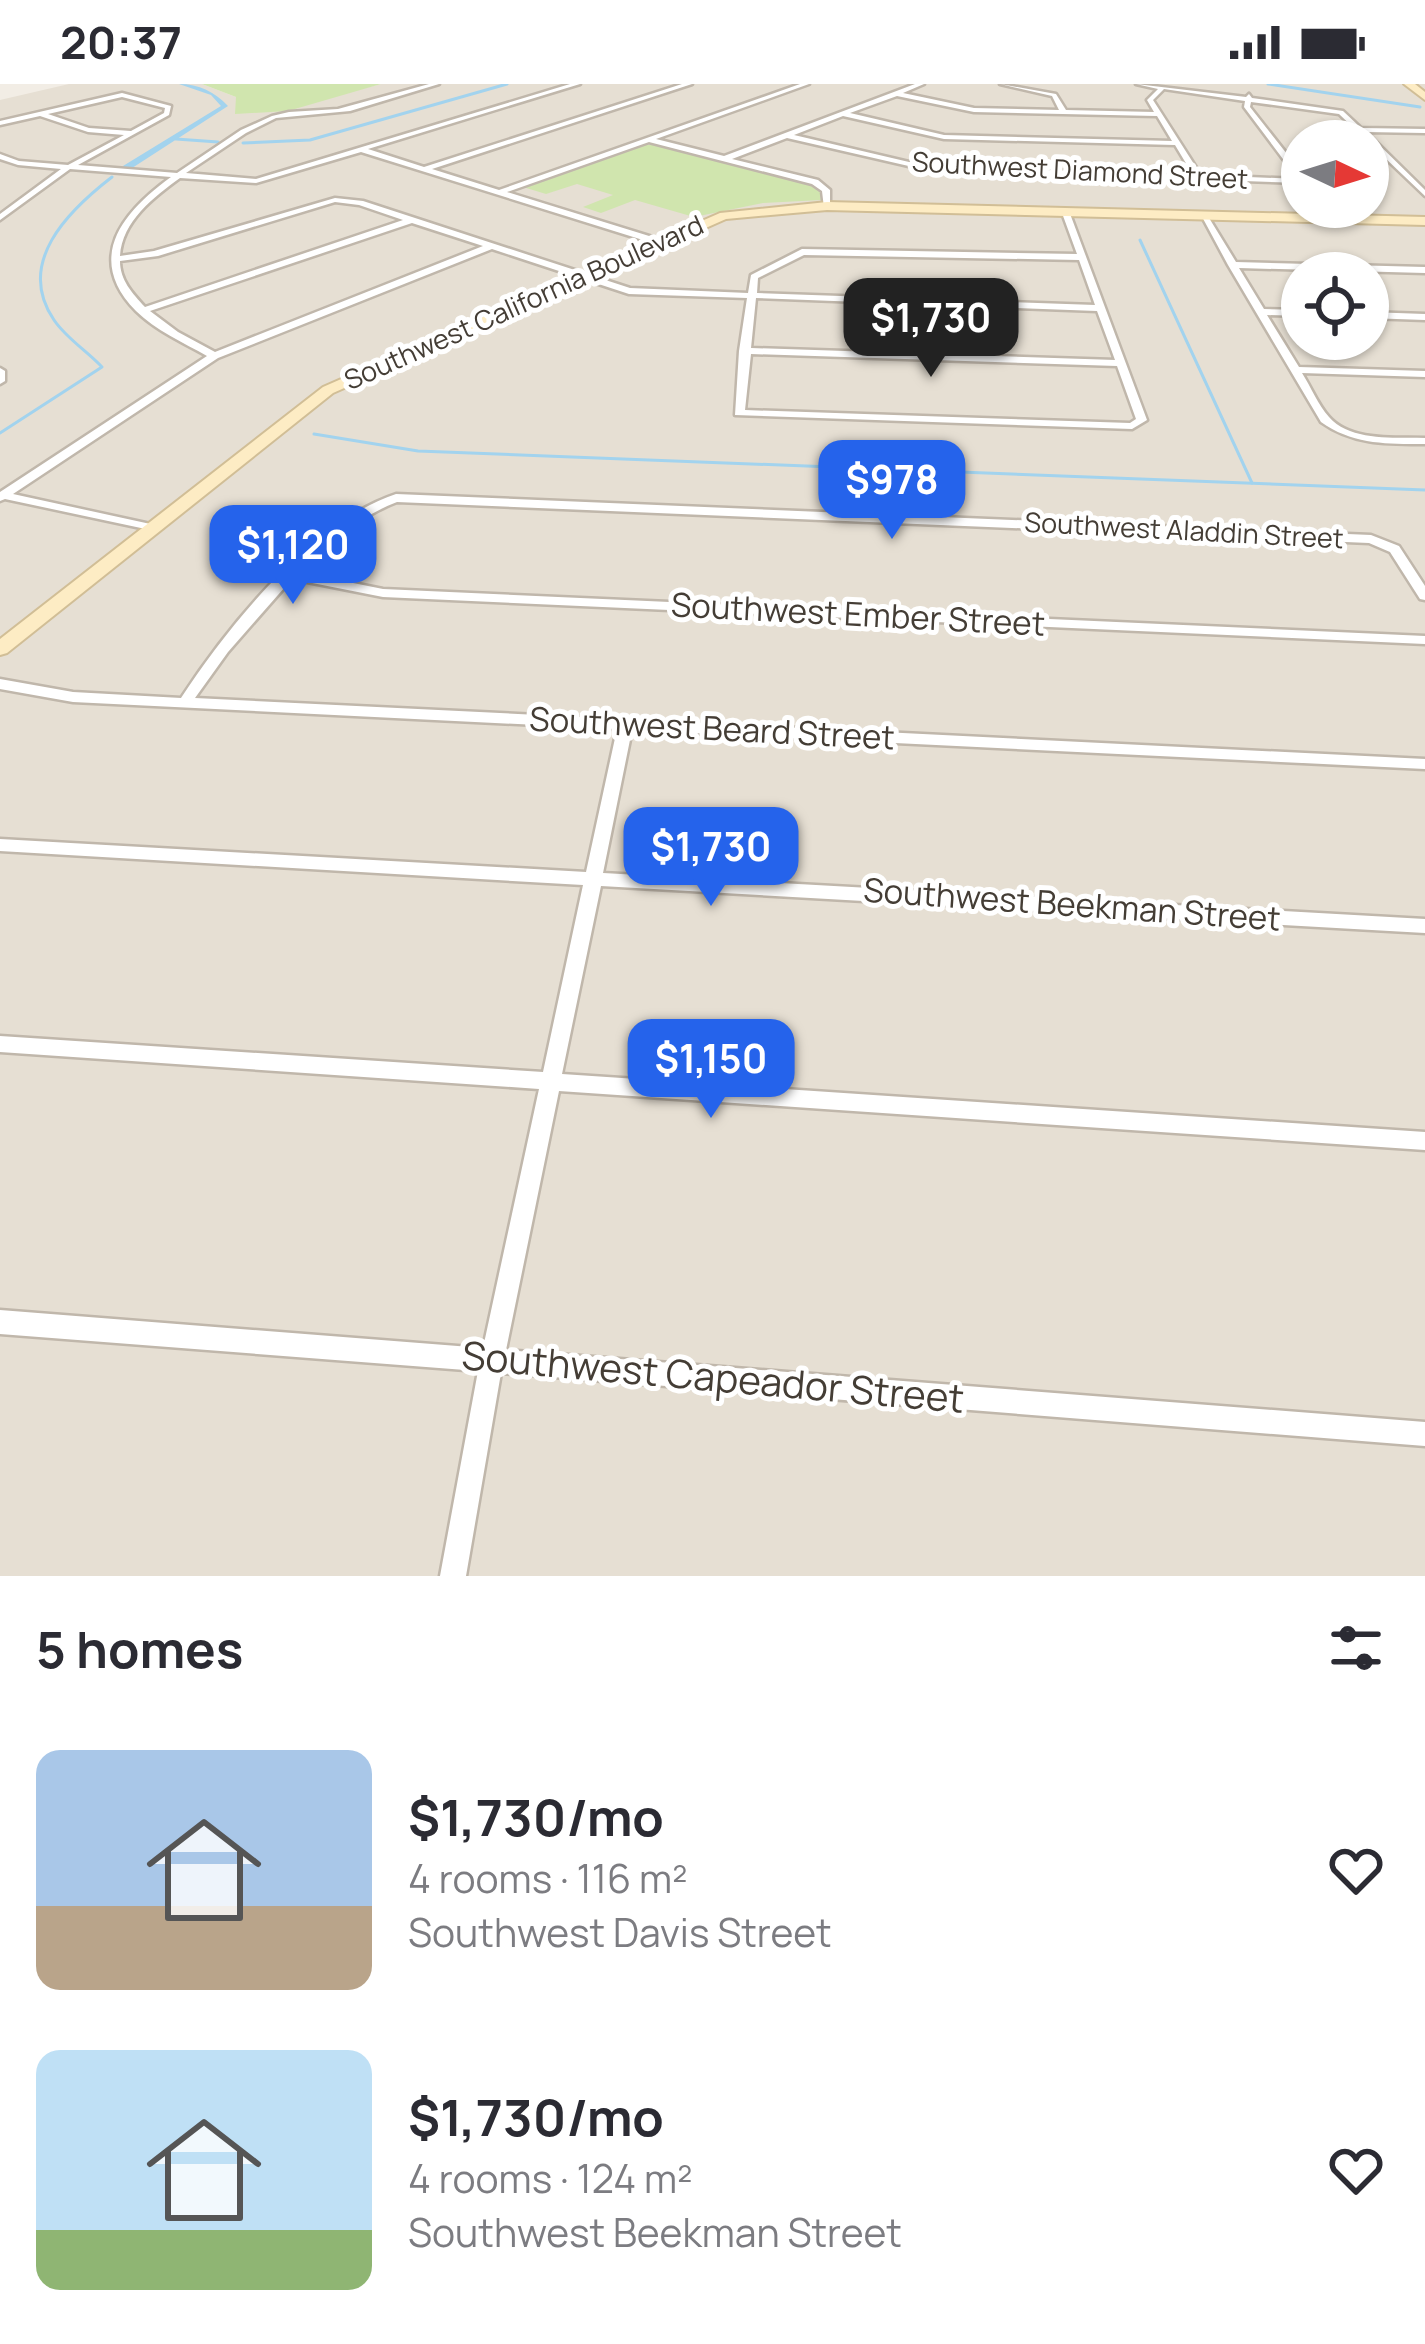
<!DOCTYPE html>
<html lang="en">
<head>
<meta charset="utf-8">
<style>
  :root { --surface:#fff; --page:#f2f2f3; --text:#2b2b33; --muted:#7c7c81; --accent:#2563eb }
  body { margin:0; font-family:Manrope,sans-serif; background:var(--page); color:var(--text); height:100vh; display:flex; flex-direction:column; font-size:45px; white-space:nowrap }
  * { box-sizing:border-box; margin:0 }
  p { font-size:39px; color:var(--muted) }
  .icon { flex:none; width:66px; height:66px; fill:none; stroke:currentColor; stroke-width:2; stroke-linecap:round; stroke-linejoin:round }
  .map { position:relative; height:1492px; overflow:hidden }
  .sheet { display:flex; flex-direction:column; background:var(--surface); flex:1 }
  .sheet>* { flex:none }
  .needle { width:78px; rotate:94deg }
  .controls { position:absolute; left:1281px; top:36px; display:grid; gap:24px }
  .controls a { display:grid; place-items:center; width:108px; height:108px; border-radius:50%; background:var(--surface); box-shadow:0 3px 9px #0004; font-size:60px }
  .price { position:absolute; translate:-50% -102px; padding:0 27px; border-radius:24px; background:var(--accent); color:#fff; font-size:39px; line-height:78px; filter:drop-shadow(0 3px 6px #0008) }
  .price::after { content:''; position:absolute; left:50%; top:72px; width:36px; height:27px; margin-left:-18px; background:inherit; clip-path:polygon(0 0,100% 0,50% 100%) }
  .price.active { background:#222; color:#fff }
  ul { padding:0; list-style:none }
  li { display:flex; align-items:center; gap:36px; height:300px; padding:0 36px }
  li span { display:grid; place-items:center; flex:none; width:336px; height:240px; border-radius:24px; color:#555 }
  li>.icon { margin-inline-start:auto }
  span .icon { width:144px; height:144px; fill:#fffc; stroke-width:1 }
  li b { font-size:51px }
  h2 { display:flex; justify-content:space-between; align-items:center; height:144px; padding:0 36px; font-size:51px }
  .status { display:flex; justify-content:space-between; align-items:center; height:84px; padding:0 60px; background:var(--surface); direction:ltr }
  .status svg { height:33px; fill:currentColor }
  .map>svg:first-child { display:block }
  .residential { fill:#e6dfd3; fill-rule:evenodd }
  .green { fill:#d0e5ae }
  .lines { fill:none; stroke-linecap:round; stroke-linejoin:round }
  .stream { stroke:#a2d3ee; stroke-width:3 }
  .canal { fill:#a2d3ee; fill-rule:evenodd }
  .street-casing { stroke:#c0b7ab; stroke-width:5 }
  .secondary-casing { stroke:#d1be96; stroke-width:4 }
  .street { fill:#fff; fill-rule:evenodd }
  .secondary { fill:#fdecc4; fill-rule:evenodd }
  .labels { text-anchor:middle; stroke-width:10; stroke-linejoin:round; paint-order:stroke }
  .far-street-label { font-size:27px; fill:#443d35; stroke:#fff }
  .street-label { font-size:33px; fill:#443d35; stroke:#fff }
  .near-street-label { font-size:39px; fill:#443d35; stroke:#fff }
</style>
</head>
<body>
<div class="status"><b>20:37</b><svg viewBox="0 0 49 12"><path d="M0 12V9h3v3zM5 12V6h3v6zM10 12V3h3v9zM15 12V0h3v12zM26 1h20v11H26zM47 4h2v5h-2z"/></svg></div>
<div class="map">
<svg width="1425" height="1492" viewBox="0 0 1425 1492">
  <rect width="100%" height="100%" fill="#f2ede5"/>
  <path class="residential" d="M 69,0 L 202,0 L 236,13 L 238,26 L 272,28 L 381,0 L 1425,0 L 1425,1492 L 0,1492 L 0,16 ZM 1302,57 L 1368,57 L 1368,123 L 1302,123 ZM 1302,189 L 1368,189 L 1368,255 L 1302,255 Z"/>
  <g class="green">
    <path d="M 202,0 L 381,0 L 288,27 L 235,30 L 236,13 Z"/>
    <path d="M 642,61 L 663,61 L 807,99 L 820,108 L 821,116 L 763,119 L 694,133 L 635,116 L 601,129 L 583,123 L 613,111 L 577,100 L 546,110 L 523,103 Z"/>
  </g>
  <g class="lines">
    <g class="stream">
      <path d="M 1268,0 L 1420,23"/>
      <path d="M 176,55 L 218,58"/>
      <path d="M 243,59 L 310,56 L 507,0"/>
      <path d="M 1140,156 L 1252,399"/>
      <path d="M 0,349 L 102,283 C 87,267 66,254 54,236 C 15,179 68,127 112,93"/>
      <path d="M 314,350 L 418,367 L 1425,406"/>
    </g>
    <path class="canal" d="M 179,0 C 199,0 215,8 228,22 L 129,86 L 123,86 L 123,82 L 221,22 L 211,11 Z"/>
    <g class="street-casing">
      <g id="street">
        <path d="M 429,0 L 439,0 L 350,27 L 276,34 L 246,49 L 186,89 L 256,95 L 570,0 L 580,0 L 368,65 L 424,83 L 682,0 L 692,0 L 432,85 L 499,106 L 800,0 L 809,0 L 656,55 L 724,72 L 915,0 L 924,0 L 903,9 L 974,24 L 1059,26 L 1052,12 L 1000,0 L 1056,10 L 1066,26 L 1154,28 L 1147,16 L 1158,5 L 1136,0 L 1246,13 L 1249,10 L 1252,14 L 1343,27 L 1361,44 L 1425,45 L 1425,49 L 1366,48 L 1425,106 L 1425,112 L 1339,30 L 1251,18 L 1250,23 L 1302,89 L 1302,99 L 926,86 L 787,54 L 732,75 L 818,96 L 830,106 L 830,124 L 824,124 L 822,107 L 812,100 L 649,58 L 507,108 L 662,156 L 659,161 L 361,68 L 256,99 L 180,94 C 154,113 122,137 120,172 L 154,167 L 335,114 L 363,117 L 630,204 L 748,209 L 751,191 L 802,165 L 1077,170 L 1062,129 L 1069,127 L 1147,336 L 1132,345 L 735,331 L 739,267 L 747,214 L 629,210 L 492,165 L 218,274 L 13,410 L 155,441 L 155,447 L 5,415 L 0,417 L 0,408 L 207,272 C 184,259 155,246 136,227 C 85,175 121,129 171,93 L 70,85 L 0,136 L 0,130 L 61,85 L 18,81 L 0,75 L 0,70 L 19,77 L 68,81 L 124,51 L 88,48 L 40,32 L 0,41 L 0,37 L 122,9 L 171,22 L 169,31 L 78,81 L 177,89 L 241,46 L 272,32 L 289,28 L 338,25 ZM 1164,5 L 1245,17 L 1244,23 L 1298,95 L 1201,91 L 1153,16 ZM 897,12 L 974,28 L 1157,32 L 1172,57 L 944,51 L 850,29 ZM 122,13 L 165,24 L 164,29 L 131,47 L 89,44 L 48,30 ZM 843,32 L 944,55 L 1175,61 L 1193,91 L 926,82 L 794,51 ZM 335,118 L 359,121 L 403,136 L 145,223 C 132,209 120,196 120,177 L 158,172 ZM 412,139 L 483,162 L 215,268 L 178,248 L 150,227 ZM 804,171 L 1079,176 L 1095,221 L 757,209 L 758,194 ZM 756,214 L 1097,227 L 1115,276 L 751,264 ZM 751,270 L 1117,282 L 1136,335 L 1130,339 L 745,326 Z"/>
        <path d="M 1320,123 L 1328,123 L 1336,136 L 1330,136 Z"/>
        <path d="M 1200,129 L 1206,129 L 1236,178 L 1425,183 L 1425,189 L 1239,184 L 1264,225 L 1302,226 L 1302,232 L 1267,231 L 1299,283 L 1425,287 L 1425,293 L 1302,289 C 1311,303 1318,321 1329,333 C 1351,358 1395,353 1425,354 L 1425,360 C 1388,360 1353,361 1321,338 L 1228,181 Z"/>
        <path d="M 1368,228 L 1425,230 L 1425,236 L 1368,234 Z"/>
        <path d="M 0,284 L 5,287 L 5,297 L 0,300 Z"/>
        <path d="M 396,410 L 1371,451 L 1399,462 L 1425,502 L 1425,516 L 1420,515 L 1390,468 L 1369,459 L 397,418 C 358,433 328,459 298,488 L 383,505 L 1425,552 L 1425,560 L 383,513 L 292,495 L 228,568 L 195,614 L 1425,675 L 1425,685 L 632,646 L 603,789 L 1425,835 L 1425,849 L 601,802 L 562,990 L 1425,1048 L 1425,1066 L 559,1007 L 506,1266 L 1425,1338 L 1425,1362 L 501,1289 L 466,1492 L 440,1492 L 478,1287 L 0,1250 L 0,1226 L 483,1264 L 539,1005 L 0,968 L 0,952 L 543,988 L 583,801 L 0,767 L 0,755 L 586,788 L 617,645 L 73,618 L 0,605 L 0,595 L 73,608 L 181,614 C 229,541 312,438 396,410 Z"/>
      </g>
    </g>
    <g class="secondary-casing">
      <g id="secondary">
        <path d="M 1404,0 L 1415,0 L 1425,8 L 1425,16 Z"/>
        <path d="M 827,118 L 1425,133 L 1425,141 L 827,126 L 726,135 L 333,309 L 7,569 L 0,571 L 0,555 L 323,303 L 720,129 Z"/>
      </g>
    </g>
    <use href="#street" class="street"/>
    <use href="#secondary" class="secondary"/>
  </g>
  <g class="labels">
    <g class="far-street-label">
      <text transform="translate(1080 87) rotate(3)" y="9">Southwest Diamond Street</text>
      <text transform="translate(524 219) rotate(-24)" y="9">Southwest California Boulevard</text>
      <text transform="translate(1184 447) rotate(3)" y="9">Southwest Aladdin Street</text>
    </g>
    <g class="street-label">
      <text transform="translate(858 530) rotate(3)" y="12">Southwest Ember Street</text>
      <text transform="translate(712 644) rotate(3)" y="12">Southwest Beard Street</text>
      <text transform="translate(1072 820) rotate(4)" y="12">Southwest Beekman Street</text>
    </g>
    <g class="near-street-label">
      <text transform="translate(713 1293) rotate(5)" y="14">Southwest Capeador Street</text>
    </g>
  </g>
</svg>
<div class="controls">
<a><svg class="needle" viewBox="-14 -14 28 28"><path d="M0-13l5 13h-10z" fill="#e53935"/><path d="M0 13l5-13h-10z" fill="#7c7c81"/></svg></a>
<a><svg class="icon" aria-label="locate" viewBox="0 0 24 24"><circle cx="12" cy="12" r="6"/><path d="M12 2v4M12 18v4M2 12h4M18 12h4"/></svg></a>
</div>
<b class="price active" style="left:931px;top:296px">$1,730</b>
<b class="price" style="left:892px;top:458px">$978</b>
<b class="price" style="left:293px;top:523px">$1,120</b>
<b class="price" style="left:711px;top:825px">$1,730</b>
<b class="price" style="left:711px;top:1037px">$1,150</b>
</div>
<section class="sheet">
<h2>5 homes<svg class="icon" aria-label="filters" viewBox="0 0 24 24"><path d="M4 7h16M4 17h16"/><circle cx="9" cy="7" r="2"/><circle cx="15" cy="17" r="2"/></svg></h2>
<ul>
<li><span style="background:linear-gradient(#a9c7e8 65%,#b9a48a 0)"><svg class="icon" aria-label="home" viewBox="0 0 24 24"><path d="M3 11l9-7 9 7M6 9v11h12V9"/></svg></span><div><b>$1,730/mo</b><p>4 rooms · 116 m²</p><p>Southwest Davis Street</p></div><svg class="icon" aria-label="heart" viewBox="0 0 24 24"><path d="M12 20l-8-8c-3-5 5-10 8-4 3-6 11-1 8 4z"/></svg></li>
<li><span style="background:linear-gradient(#bfe0f5 75%,#8fb573 0)"><svg class="icon" aria-label="home" viewBox="0 0 24 24"><path d="M3 11l9-7 9 7M6 9v11h12V9"/></svg></span><div><b>$1,730/mo</b><p>4 rooms · 124 m²</p><p>Southwest Beekman Street</p></div><svg class="icon" aria-label="heart" viewBox="0 0 24 24"><path d="M12 20l-8-8c-3-5 5-10 8-4 3-6 11-1 8 4z"/></svg></li>
</ul>
</section>
</body>
</html>
